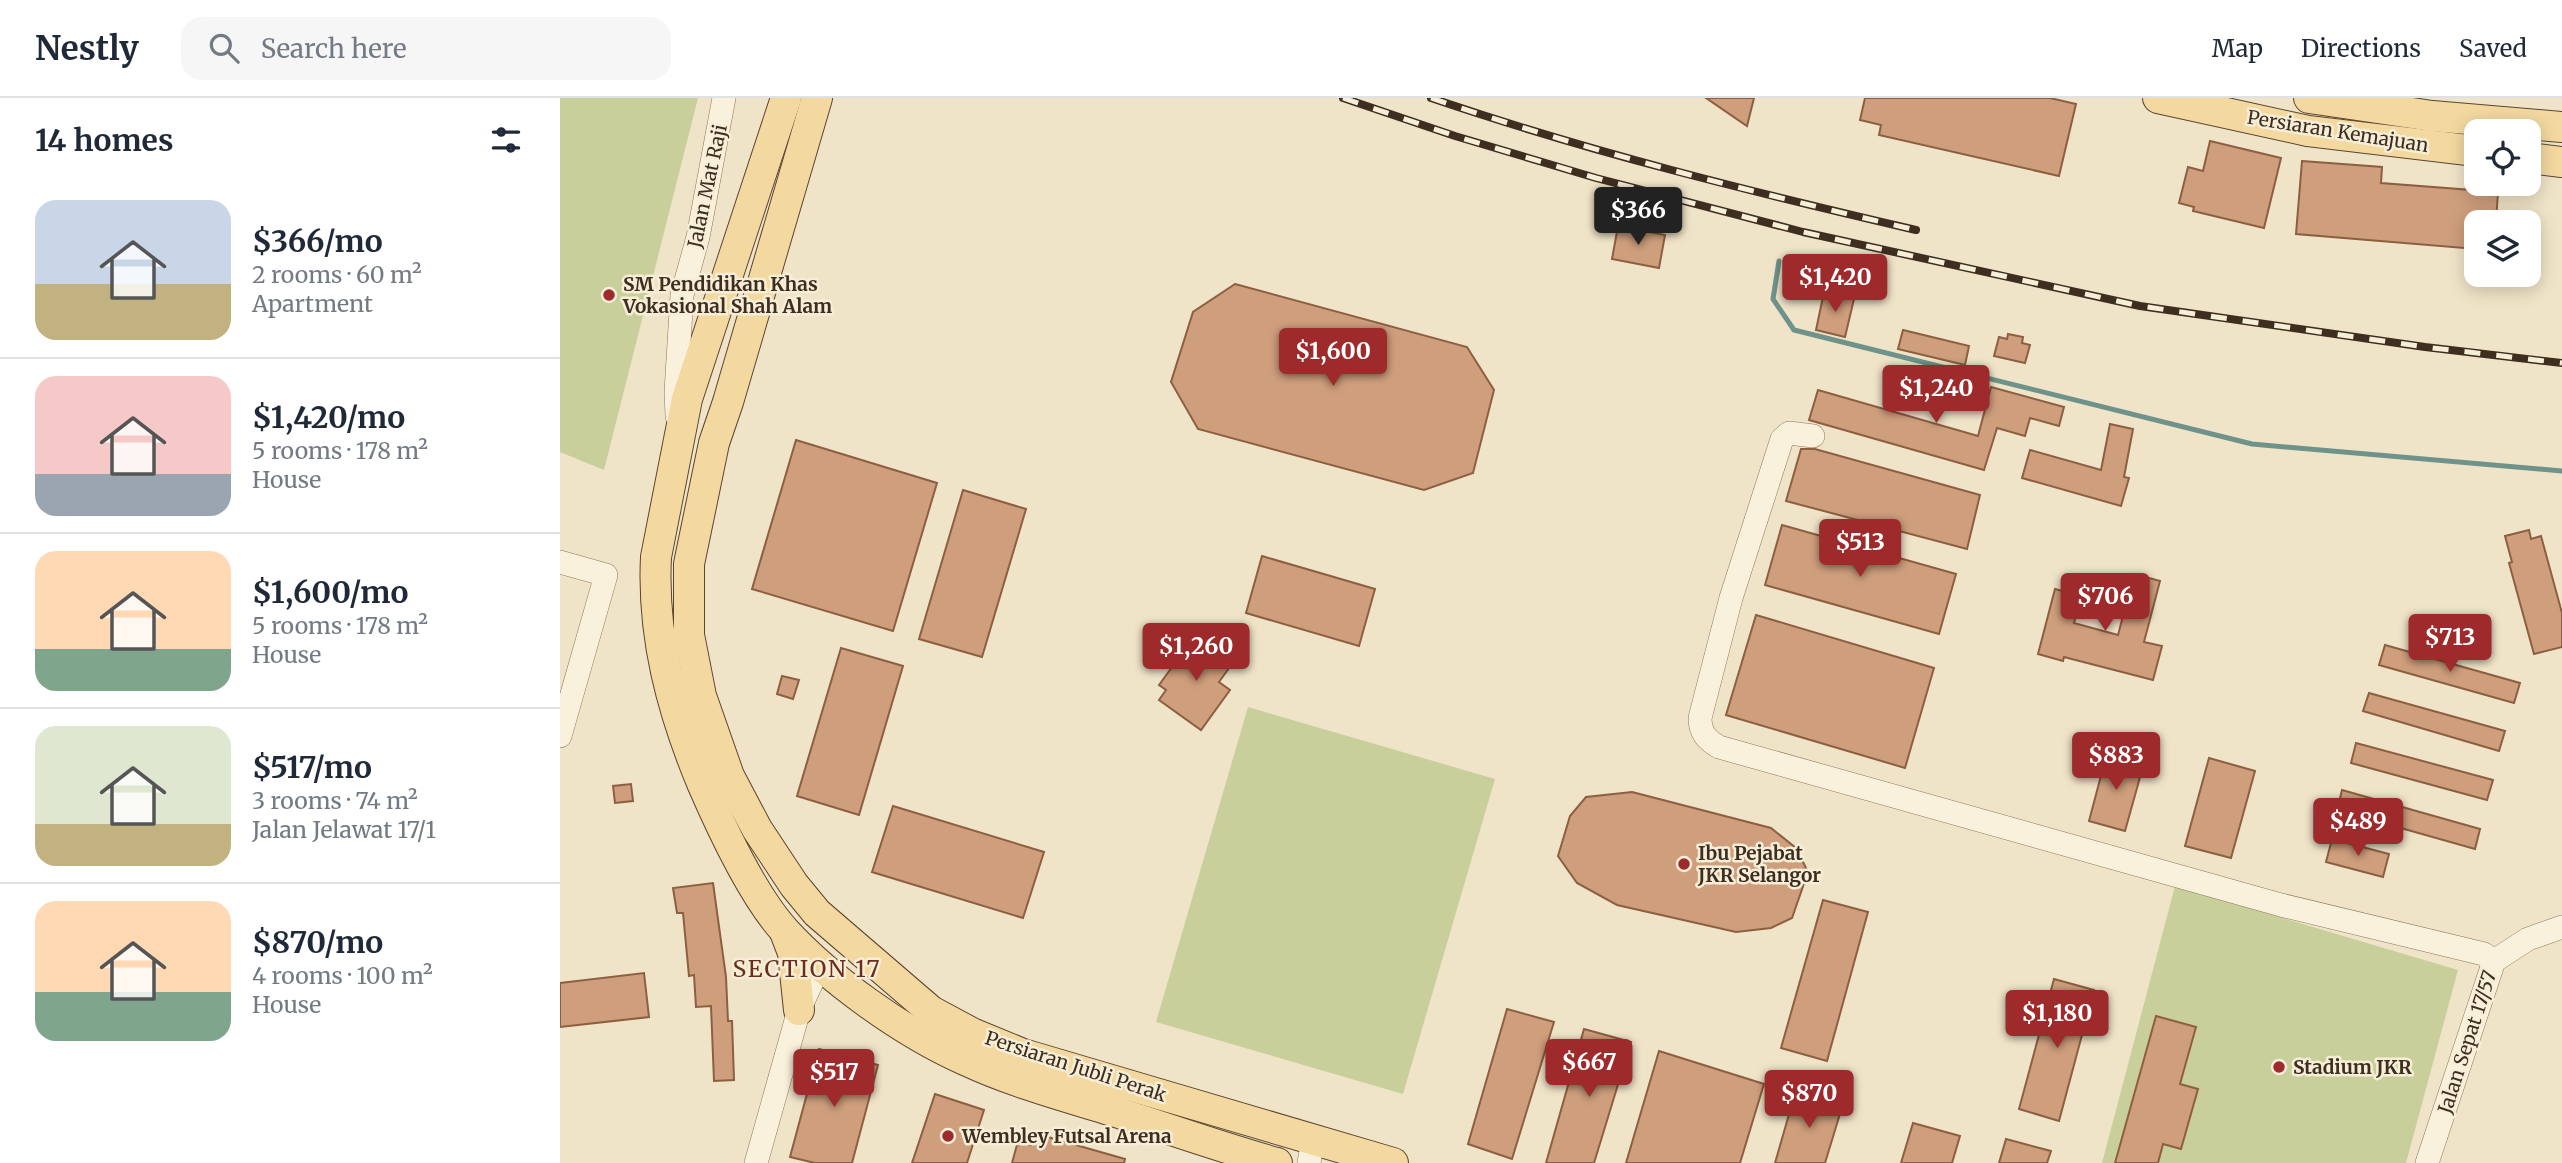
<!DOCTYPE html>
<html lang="en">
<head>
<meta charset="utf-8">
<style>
  :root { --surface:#fff; --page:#f6f6f7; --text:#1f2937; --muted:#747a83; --line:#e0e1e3; --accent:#9e2a2b }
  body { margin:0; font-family:Merriweather,serif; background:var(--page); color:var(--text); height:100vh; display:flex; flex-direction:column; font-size:26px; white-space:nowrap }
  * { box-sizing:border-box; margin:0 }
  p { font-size:23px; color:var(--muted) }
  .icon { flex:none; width:38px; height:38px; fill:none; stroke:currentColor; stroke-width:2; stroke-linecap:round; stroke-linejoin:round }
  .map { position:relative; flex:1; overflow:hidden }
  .side { display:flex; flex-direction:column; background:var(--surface); width:560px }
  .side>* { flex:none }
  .controls { position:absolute; left:1904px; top:21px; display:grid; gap:14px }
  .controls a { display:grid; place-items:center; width:77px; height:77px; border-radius:14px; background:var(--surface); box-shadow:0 4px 18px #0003; font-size:35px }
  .price { position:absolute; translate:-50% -60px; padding:0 16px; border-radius:7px; background:var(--accent); color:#fff; font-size:23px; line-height:46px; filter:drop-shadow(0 2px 4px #0008) }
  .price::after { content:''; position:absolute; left:50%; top:42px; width:21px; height:16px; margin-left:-10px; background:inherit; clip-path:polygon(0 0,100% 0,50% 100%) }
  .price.selected { background:#222; color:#fff }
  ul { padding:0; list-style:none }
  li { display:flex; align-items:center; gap:21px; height:175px; padding:0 35px }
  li+li { border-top:2px solid var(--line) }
  li span { display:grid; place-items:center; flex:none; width:196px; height:140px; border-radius:21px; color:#555 }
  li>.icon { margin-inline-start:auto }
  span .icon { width:84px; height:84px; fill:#fffc; stroke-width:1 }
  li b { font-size:30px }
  h2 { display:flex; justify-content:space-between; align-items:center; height:84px; padding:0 35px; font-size:30px }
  header { display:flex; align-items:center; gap:42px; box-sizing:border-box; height:98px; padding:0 35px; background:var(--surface); border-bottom:2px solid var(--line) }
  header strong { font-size:33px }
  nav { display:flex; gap:38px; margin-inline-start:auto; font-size:24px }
  .search { width:490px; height:63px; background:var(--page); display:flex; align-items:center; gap:18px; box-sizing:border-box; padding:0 24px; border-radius:21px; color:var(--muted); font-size:26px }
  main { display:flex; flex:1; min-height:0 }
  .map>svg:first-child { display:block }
  .green { fill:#c9cf9b }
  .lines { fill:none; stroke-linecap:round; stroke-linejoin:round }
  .stream { stroke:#6f938a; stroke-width:5 }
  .building { fill:#cf9f7d; stroke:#8d5f41; stroke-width:2 }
  .minor-casing { stroke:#8d765c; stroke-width:24 }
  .major-casing { stroke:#5b4430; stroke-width:32 }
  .minor { stroke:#faf1dc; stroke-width:23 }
  .major { stroke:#f3d9a0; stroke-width:30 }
  .rail-casing { stroke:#3d2e20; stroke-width:8 }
  .rail { stroke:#f7eed8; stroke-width:5; stroke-dasharray:16; stroke-linecap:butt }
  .poi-dot { fill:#9e2a2b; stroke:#f7eed8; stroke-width:2.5 }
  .labels { text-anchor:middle; stroke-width:5; stroke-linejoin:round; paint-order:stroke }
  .street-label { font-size:19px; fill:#3d2e20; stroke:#f7eed8 }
  .poi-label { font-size:19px; font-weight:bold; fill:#3d2e20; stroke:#f7eed8; text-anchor:start }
  .quarter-label { font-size:23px; letter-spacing:2px; fill:#6b2e1e; stroke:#f7eed8 }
</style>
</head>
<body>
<header>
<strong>Nestly</strong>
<div class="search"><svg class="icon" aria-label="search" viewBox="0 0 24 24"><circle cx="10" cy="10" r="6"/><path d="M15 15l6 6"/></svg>Search here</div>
<nav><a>Map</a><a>Directions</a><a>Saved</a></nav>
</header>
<main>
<section class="side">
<h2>14 homes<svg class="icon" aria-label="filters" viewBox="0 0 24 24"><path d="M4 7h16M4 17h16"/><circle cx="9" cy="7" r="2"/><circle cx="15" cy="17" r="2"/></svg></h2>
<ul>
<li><span style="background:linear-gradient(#c9d6e8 60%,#c2b280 0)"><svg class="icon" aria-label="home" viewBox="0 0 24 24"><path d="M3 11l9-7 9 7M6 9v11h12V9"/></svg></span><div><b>$366/mo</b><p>2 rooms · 60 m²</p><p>Apartment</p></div></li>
<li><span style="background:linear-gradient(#f6c9c9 70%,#9aa5b1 0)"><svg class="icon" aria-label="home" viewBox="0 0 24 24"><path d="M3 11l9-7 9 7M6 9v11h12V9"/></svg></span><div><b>$1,420/mo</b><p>5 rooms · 178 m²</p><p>House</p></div></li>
<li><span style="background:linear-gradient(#ffd9b3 70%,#7fa58c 0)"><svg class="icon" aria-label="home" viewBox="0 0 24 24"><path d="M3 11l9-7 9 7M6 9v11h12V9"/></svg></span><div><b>$1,600/mo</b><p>5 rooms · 178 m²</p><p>House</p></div></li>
<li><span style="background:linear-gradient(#dfe7d0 70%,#c2b280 0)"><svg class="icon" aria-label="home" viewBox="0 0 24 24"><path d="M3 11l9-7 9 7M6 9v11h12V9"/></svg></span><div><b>$517/mo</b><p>3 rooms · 74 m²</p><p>Jalan Jelawat 17/1</p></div></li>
<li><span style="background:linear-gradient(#ffd9b3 65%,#7fa58c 0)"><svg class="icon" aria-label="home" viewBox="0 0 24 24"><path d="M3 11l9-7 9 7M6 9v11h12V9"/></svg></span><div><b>$870/mo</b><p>4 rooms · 100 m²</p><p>House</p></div></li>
</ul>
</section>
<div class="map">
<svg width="2002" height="1065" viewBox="0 0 2002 1065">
  <rect width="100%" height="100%" fill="#f0e4c8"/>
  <g class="green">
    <path d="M 0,0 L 138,0 L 44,372 L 0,354 Z"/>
    <path d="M 688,609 L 935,681 L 843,996 L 596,924 Z"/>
    <path d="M 1615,788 L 1898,872 L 1846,1065 L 1542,1065 Z"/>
  </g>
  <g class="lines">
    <path class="stream" d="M 1219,163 L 1213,201 L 1234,232 L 1692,346 L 2002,373"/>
  </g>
  <g class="building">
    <path d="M 1146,0 L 1194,0 L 1187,28 Z"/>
    <path d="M 1305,0 L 1490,0 L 1516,6 L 1499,78 L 1319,37 L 1321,27 L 1300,22 Z"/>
    <path d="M 1650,43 L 1721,60 L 1704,130 L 1633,113 L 1634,109 L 1619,105 L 1628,69 L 1643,73 Z"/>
    <path d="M 1742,63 L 1822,69 L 1821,85 L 1938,94 L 1936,124 L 1916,124 L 1916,151 L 1736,136 Z"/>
    <path d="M 1058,128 L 1105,137 L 1099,170 L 1052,161 Z"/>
    <path d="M 675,186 L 907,249 L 934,292 L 913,375 L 864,392 L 638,331 L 611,284 L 633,214 Z"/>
    <path d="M 1264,194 L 1294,201 L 1285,239 L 1256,232 Z"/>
    <path d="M 1343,232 L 1409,248 L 1405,267 L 1338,251 Z"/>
    <path d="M 1448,236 L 1463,239 L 1462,245 L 1470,247 L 1465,265 L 1434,258 L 1439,239 L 1447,241 Z"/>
    <path d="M 1431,289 L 1504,309 L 1499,328 L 1470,320 L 1465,338 L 1437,330 L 1424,372 L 1249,322 L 1258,292 L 1418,338 Z"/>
    <path d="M 1550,326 L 1573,331 L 1564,379 L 1569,380 L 1561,408 L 1462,380 L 1470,352 L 1541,372 Z"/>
    <path d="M 236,342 L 377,385 L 333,533 L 192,491 Z"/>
    <path d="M 1241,351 L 1255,351 L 1420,397 L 1407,451 L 1226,403 Z"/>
    <path d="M 403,392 L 466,411 L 422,559 L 359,541 Z"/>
    <path d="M 1222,427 L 1396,476 L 1379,536 L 1205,487 Z"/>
    <path d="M 1969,432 L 1971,441 L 1981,438 L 2002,515 L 2002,549 L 1974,556 L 1949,465 L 1952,464 L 1945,438 Z"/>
    <path d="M 702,458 L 815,491 L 799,548 L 686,515 Z"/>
    <path d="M 1574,476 L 1600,483 L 1584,544 L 1602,548 L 1593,582 L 1504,559 L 1503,563 L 1478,556 L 1495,491 L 1521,498 L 1514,525 L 1558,537 Z"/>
    <path d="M 1196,517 L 1374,570 L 1345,670 L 1166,617 Z"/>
    <path d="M 634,539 L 643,545 L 645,542 L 665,556 L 663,559 L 672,566 L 659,584 L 670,592 L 641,632 L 599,602 L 606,592 L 599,587 Z"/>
    <path d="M 1825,547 L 1960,585 L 1954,605 L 1819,567 Z"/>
    <path d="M 281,550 L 343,568 L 299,717 L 237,698 Z"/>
    <path d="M 222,578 L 239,582 L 233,601 L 217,596 Z"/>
    <path d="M 1809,595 L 1945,633 L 1939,653 L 1803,613 Z"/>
    <path d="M 1796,645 L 1933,682 L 1927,702 L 1791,665 Z"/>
    <path d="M 1547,655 L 1584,665 L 1565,733 L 1529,723 Z"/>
    <path d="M 1649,660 L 1695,673 L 1671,760 L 1625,748 Z"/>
    <path d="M 71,686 L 73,703 L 55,705 L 53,688 Z"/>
    <path d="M 1782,692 L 1920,731 L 1915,751 L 1777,712 Z"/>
    <path d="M 1072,694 L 1211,730 L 1236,750 L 1248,774 L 1232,820 L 1211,830 L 1176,834 L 1057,807 L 1017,785 L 998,758 L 1010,718 L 1026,699 Z"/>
    <path d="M 333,708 L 484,754 L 463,820 L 312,774 Z"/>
    <path d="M 1772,741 L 1829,756 L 1823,779 L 1766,764 Z"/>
    <path d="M 153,785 L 166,879 L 168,923 L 172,923 L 174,982 L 154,983 L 151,908 L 136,909 L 134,877 L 129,878 L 123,815 L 117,815 L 113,790 Z"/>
    <path d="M 1263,802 L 1308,814 L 1267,963 L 1221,950 Z"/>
    <path d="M 84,875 L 89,919 L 0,929 L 0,885 Z"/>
    <path d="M 1494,881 L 1534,892 L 1499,1023 L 1459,1011 Z"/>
    <path d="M 947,911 L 994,924 L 952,1061 L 908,1046 Z"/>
    <path d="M 1596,918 L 1636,929 L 1620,986 L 1638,991 L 1621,1051 L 1603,1046 L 1598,1065 L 1555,1065 Z"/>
    <path d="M 1024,931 L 1071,944 L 1034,1065 L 986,1065 Z"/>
    <path d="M 259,951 L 318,967 L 292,1065 L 255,1065 L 230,1059 Z"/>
    <path d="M 1099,953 L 1204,986 L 1180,1065 L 1066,1065 Z"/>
    <path d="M 1236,992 L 1283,1006 L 1265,1065 L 1215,1065 Z"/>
    <path d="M 375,996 L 424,1012 L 407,1065 L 352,1065 Z"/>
    <path d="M 1353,1025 L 1400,1038 L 1392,1065 L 1341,1065 Z"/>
    <path d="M 474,1035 L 565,1061 L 564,1065 L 452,1065 L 458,1043 L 471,1047 Z"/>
    <path d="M 1446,1041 L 1491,1053 L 1487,1065 L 1439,1065 Z"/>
  </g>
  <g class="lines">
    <g class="minor-casing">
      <g id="minor">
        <path d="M 117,318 L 116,294 L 122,197 L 138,139 L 164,0"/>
        <path d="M 1253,338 L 1229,335 L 1222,341 L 1171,500 L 1140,620 C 1140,635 1147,642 1159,649 L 1721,807 L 1924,856 L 1934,863"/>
        <path d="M 0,464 L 46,477 L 0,638"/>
        <path d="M 196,1065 L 239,912 L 260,867"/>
        <path d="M 749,1065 L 753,1041"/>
        <path d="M 1867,1065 L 1934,863 L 1968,841 L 2002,829"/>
      </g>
    </g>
    <g class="major-casing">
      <g id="major">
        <path d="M 226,0 L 127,301 L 96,459 C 92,538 112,613 142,685 C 161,729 193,798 225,833 C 270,882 344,935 405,962 C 456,986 512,1000 565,1017 C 616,1033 666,1051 717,1065"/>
        <path d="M 257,0 L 168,304 L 154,345 L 129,466 L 129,537 L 141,598 L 169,678 L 197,731 L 234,787 L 257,815 L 371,913 L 412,935 L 463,956 L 833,1065"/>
        <path d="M 1598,0 L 1748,33 L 1916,53"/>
        <path d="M 1749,0 L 1872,18 L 2002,29"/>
        <path d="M 1969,60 L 2002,64"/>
        <path d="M 225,834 L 233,855 L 239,912"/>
      </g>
    </g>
    <use href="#minor" class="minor"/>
    <use href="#major" class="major"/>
    <g class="rail-casing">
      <g id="rail">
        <path d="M 783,0 L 895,38 L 1036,80 L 1243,134 L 1580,208 L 1865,249 L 2002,265"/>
        <path d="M 871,0 C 1030,54 1192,94 1356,132"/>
      </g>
    </g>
    <use href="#rail" class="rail"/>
  </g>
  <g class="poi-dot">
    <circle cx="49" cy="197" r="7"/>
    <circle cx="1124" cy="766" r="7"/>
    <circle cx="1719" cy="969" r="7"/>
    <circle cx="388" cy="1038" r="7"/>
  </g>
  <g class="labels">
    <g class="street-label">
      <text transform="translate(1778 33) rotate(9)" y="7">Persiaran Kemajuan</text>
      <text transform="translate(147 88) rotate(-78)" y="7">Jalan Mat Raji</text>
      <text transform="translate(1907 944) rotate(-72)" y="7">Jalan Sepat 17/57</text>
      <text transform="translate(516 968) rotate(18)" y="7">Persiaran Jubli Perak</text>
    </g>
    <g class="poi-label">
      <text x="63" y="193">SM Pendidikan Khas<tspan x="63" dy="22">Vokasional Shah Alam</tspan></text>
      <text x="1138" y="762">Ibu Pejabat<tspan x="1138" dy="22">JKR Selangor</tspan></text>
      <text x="1733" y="976">Stadium JKR</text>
      <text x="402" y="1045">Wembley Futsal Arena</text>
    </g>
    <g class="quarter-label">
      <text x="247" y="879">SECTION 17</text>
    </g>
  </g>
</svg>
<div class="controls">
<a><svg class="icon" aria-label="locate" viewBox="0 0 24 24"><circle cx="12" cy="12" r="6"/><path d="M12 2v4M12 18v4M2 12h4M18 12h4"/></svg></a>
<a><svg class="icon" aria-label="layers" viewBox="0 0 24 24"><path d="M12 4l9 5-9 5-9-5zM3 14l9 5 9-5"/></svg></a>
</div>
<b class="price selected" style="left:1078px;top:149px">$366</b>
<b class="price" style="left:1275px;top:216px">$1,420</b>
<b class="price" style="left:773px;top:290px">$1,600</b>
<b class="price" style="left:1376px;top:327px">$1,240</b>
<b class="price" style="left:1300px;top:481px">$513</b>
<b class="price" style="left:1545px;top:535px">$706</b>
<b class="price" style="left:1890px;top:576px">$713</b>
<b class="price" style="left:636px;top:585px">$1,260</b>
<b class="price" style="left:1556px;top:694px">$883</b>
<b class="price" style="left:1798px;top:760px">$489</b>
<b class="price" style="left:1497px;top:952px">$1,180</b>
<b class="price" style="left:1029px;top:1001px">$667</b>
<b class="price" style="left:274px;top:1011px">$517</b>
<b class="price" style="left:1249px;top:1032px">$870</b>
</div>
</main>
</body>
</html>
